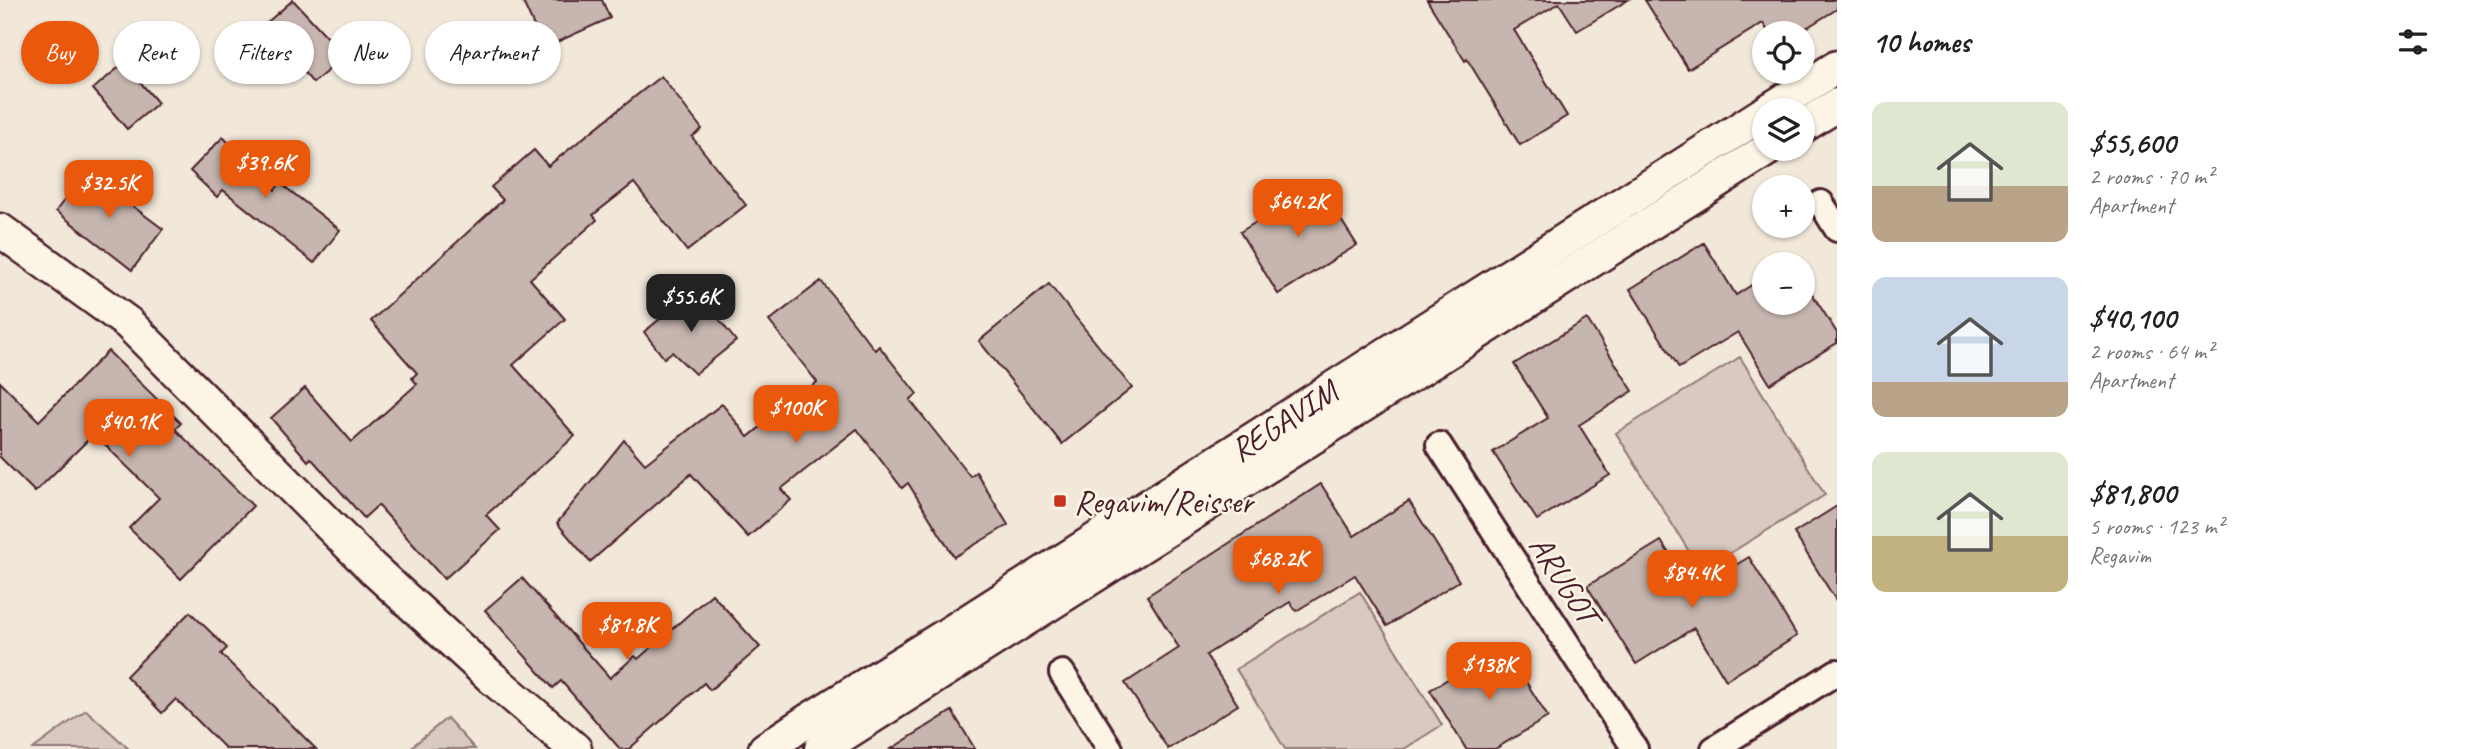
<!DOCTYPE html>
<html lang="en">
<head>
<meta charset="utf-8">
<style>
  :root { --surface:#fff; --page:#f6f6f6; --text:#202124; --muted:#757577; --accent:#ea580c }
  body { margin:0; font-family:Caveat,sans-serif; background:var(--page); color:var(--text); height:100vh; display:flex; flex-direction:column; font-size:26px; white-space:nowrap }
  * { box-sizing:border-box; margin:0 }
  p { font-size:23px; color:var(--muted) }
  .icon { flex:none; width:38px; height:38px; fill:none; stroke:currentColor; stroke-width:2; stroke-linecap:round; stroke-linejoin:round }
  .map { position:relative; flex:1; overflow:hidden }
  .drawer { display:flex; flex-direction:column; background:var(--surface); width:630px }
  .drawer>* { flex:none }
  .hud { position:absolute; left:21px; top:21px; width:665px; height:63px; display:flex; gap:14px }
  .buttons { position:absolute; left:1752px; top:21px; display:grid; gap:14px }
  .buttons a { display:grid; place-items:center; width:63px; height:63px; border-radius:50%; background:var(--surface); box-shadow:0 2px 5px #0004; font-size:35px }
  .price { position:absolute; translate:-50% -60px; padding:0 16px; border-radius:14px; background:var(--accent); color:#fff; font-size:23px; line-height:46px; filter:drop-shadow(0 2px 4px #0008) }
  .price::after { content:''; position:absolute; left:50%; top:42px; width:21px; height:16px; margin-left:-10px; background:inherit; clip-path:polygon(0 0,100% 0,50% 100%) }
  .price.active { background:#222; color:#fff }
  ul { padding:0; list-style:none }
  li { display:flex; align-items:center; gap:21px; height:175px; padding:0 35px }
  li span { display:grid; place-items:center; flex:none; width:196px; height:140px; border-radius:14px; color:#555 }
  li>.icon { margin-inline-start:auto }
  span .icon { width:84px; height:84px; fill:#fffc; stroke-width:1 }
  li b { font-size:30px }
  h2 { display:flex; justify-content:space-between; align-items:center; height:84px; padding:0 35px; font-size:30px }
  .tag { padding:0 24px; border-radius:32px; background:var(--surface); box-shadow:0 2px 5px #0004; font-size:24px; line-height:63px }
  .tag.active { background:var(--accent); color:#fff }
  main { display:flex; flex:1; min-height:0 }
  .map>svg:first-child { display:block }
  .green { fill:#d8cac0; stroke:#917476; stroke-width:2 }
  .building { fill:#c7b6af; stroke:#4a1f2b; stroke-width:2 }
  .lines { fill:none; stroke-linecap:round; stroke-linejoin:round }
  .minor-casing { stroke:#4a1f2b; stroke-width:30 }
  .tertiary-casing { stroke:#4a1f2b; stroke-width:37 }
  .minor { stroke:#fcf5e5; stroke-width:24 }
  .tertiary { stroke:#fcf5e5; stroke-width:32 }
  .poi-dot { fill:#c8321e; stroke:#fcf5e5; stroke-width:2.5 }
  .labels { text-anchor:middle; stroke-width:5; stroke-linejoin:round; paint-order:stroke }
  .street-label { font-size:33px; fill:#4a1f2b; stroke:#fcf5e5 }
  .poi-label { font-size:33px; fill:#4a1f2b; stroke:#fcf5e5; text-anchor:start }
</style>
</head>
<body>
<main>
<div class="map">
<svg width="1837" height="749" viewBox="0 0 1837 749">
  <rect width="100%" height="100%" fill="#f1e8da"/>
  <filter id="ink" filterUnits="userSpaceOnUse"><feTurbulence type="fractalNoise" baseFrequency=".0143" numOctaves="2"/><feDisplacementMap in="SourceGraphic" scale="14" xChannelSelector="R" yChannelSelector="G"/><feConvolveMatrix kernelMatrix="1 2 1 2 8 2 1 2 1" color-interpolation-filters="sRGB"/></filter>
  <g filter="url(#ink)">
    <g class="green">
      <path d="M 1740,357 L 1825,495 L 1701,571 L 1616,433 Z"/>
      <path d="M 1360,592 L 1442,725 L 1404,749 L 1285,749 L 1236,669 Z"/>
      <path d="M 86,710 L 129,749 L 33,749 Z"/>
      <path d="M 447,718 L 475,749 L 409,749 Z"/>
    </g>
    <g class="building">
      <path d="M 293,0 L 345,56 L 313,83 L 264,25 Z"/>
      <path d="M 522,0 L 602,0 L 610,18 L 544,48 Z"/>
      <path d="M 1427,0 L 1628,0 L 1577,31 L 1559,3 L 1514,30 L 1567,116 L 1520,145 L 1467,59 L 1465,61 Z"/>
      <path d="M 1645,0 L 1837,0 L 1837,9 L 1798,33 L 1769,33 L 1763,23 L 1688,69 Z"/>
      <path d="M 124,63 L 158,103 L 127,129 L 93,89 Z"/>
      <path d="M 661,76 L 702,129 L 692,137 L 746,205 L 687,251 L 634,183 L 593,215 L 597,220 L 530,279 L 565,319 L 513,365 L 575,436 L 486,515 L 500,530 L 444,579 L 378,505 L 364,518 L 311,458 L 308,461 L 271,418 L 305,388 L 352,442 L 417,384 L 412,378 L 417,373 L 371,321 L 503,200 L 491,187 L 534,150 L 548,166 Z"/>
      <path d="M 223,137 L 275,190 L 280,183 L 340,230 L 314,263 L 223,190 L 217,197 L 190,171 Z"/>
      <path d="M 86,171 L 163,229 L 132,270 L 56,211 Z"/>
      <path d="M 1318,184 L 1357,245 L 1278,294 L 1240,232 Z"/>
      <path d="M 1704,243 L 1736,295 L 1764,277 L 1764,303 L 1802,303 L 1802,278 L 1837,333 L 1837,343 L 1770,384 L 1738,332 L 1679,368 L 1630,289 Z"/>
      <path d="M 821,281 L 875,350 L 879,346 L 917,394 L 910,400 L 970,476 L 976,472 L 1008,525 L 954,557 L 908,483 L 902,488 L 857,429 L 781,489 L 791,500 L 748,537 L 691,474 L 590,562 L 557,523 L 624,440 L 645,464 L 722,404 L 748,437 L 817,382 L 769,321 Z"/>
      <path d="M 1049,284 L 1132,388 L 1062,444 L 979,341 Z"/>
      <path d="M 696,290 L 736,341 L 695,374 L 672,352 L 664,358 L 644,332 Z"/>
      <path d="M 1587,319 L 1633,391 L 1579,425 L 1610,475 L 1537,520 L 1493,452 L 1548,418 L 1514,364 Z"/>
      <path d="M 108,351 L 181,423 L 175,429 L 253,506 L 181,579 L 129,528 L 159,498 L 94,434 L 35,492 L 0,457 L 0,382 L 39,421 Z"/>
      <path d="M 1321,484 L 1354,536 L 1409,501 L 1459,581 L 1387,626 L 1355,575 L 1296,611 L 1290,602 L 1206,655 L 1238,705 L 1168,749 L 1125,683 L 1179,648 L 1147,596 Z"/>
      <path d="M 1837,506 L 1837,602 L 1794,533 Z"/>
      <path d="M 1661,541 L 1693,591 L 1749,557 L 1797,636 L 1726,680 L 1694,628 L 1636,664 L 1587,586 Z"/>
      <path d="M 522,578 L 610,678 L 635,656 L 638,659 L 712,594 L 760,647 L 710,690 L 704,683 L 629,749 L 620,749 L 561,681 L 553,688 L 485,610 Z"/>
      <path d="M 190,612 L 227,648 L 221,654 L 316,749 L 226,749 L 176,699 L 162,713 L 126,676 Z"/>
      <path d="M 1503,645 L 1548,717 L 1495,749 L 1466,749 L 1430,690 Z"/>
      <path d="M 952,711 L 975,749 L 891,749 Z"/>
    </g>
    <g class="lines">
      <g class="minor-casing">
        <g id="minor">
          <path d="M 1821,203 L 1837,229"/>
          <path d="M 1439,445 L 1635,749"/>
          <path d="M 1062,673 L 1110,749"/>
          <path d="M 1714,749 L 1837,672"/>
        </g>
      </g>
      <g class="tertiary-casing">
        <g id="tertiary">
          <path d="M 1769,110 L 1837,67"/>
          <path d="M 1802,127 L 1837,105"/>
          <path d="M 0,230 L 128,323 L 371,567 L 491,677 L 575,749"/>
          <path d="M 765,749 L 810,719 L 946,635 L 1764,113"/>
          <path d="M 821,749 L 1768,149"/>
        </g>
      </g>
      <use href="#minor" class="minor"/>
      <use href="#tertiary" class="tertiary"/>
    </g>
  </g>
  <rect class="poi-dot" x="1053" y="494" width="14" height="14" rx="3.5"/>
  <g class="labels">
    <g class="street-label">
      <text transform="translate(1283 420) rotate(-33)" y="12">REGAVIM</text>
      <text transform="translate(1565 579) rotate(57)" y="12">ARUGOT</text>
    </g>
    <g class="poi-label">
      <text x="1074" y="513">Regavim/Reisser</text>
    </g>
  </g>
</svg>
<div class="buttons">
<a><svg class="icon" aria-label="locate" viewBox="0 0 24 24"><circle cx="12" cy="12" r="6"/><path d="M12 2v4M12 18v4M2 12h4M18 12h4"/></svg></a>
<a><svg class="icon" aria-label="layers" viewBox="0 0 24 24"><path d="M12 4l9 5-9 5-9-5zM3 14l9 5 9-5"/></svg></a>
<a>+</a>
<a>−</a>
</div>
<b class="price" style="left:265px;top:200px">$39.6K</b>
<b class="price" style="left:109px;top:220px">$32.5K</b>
<b class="price" style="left:1298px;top:239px">$64.2K</b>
<b class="price active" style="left:691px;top:334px">$55.6K</b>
<b class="price" style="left:796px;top:445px">$100K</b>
<b class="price" style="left:129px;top:459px">$40.1K</b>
<b class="price" style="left:1278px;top:596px">$68.2K</b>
<b class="price" style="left:1692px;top:610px">$84.4K</b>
<b class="price" style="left:627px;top:662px">$81.8K</b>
<b class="price" style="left:1489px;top:702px">$138K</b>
<div class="hud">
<a class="tag active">Buy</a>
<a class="tag">Rent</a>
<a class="tag">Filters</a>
<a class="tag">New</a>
<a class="tag">Apartment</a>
</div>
</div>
<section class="drawer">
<h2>10 homes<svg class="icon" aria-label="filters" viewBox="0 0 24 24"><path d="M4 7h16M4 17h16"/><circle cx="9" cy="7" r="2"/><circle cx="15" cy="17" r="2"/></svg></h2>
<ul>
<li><span style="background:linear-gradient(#dfe7d0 60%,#b9a48a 0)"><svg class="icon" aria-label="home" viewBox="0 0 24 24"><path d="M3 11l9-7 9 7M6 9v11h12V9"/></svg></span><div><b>$55,600</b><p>2 rooms · 70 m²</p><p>Apartment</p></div></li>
<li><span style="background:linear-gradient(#c9d6e8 75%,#b9a48a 0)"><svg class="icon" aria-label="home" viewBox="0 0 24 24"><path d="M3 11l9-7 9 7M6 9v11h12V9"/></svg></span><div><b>$40,100</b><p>2 rooms · 64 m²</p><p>Apartment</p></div></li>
<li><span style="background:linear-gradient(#dfe7d0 60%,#c2b280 0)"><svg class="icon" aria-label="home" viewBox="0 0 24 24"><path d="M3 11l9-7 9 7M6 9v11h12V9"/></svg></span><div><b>$81,800</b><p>5 rooms · 123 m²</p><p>Regavim</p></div></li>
</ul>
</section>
</main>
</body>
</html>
